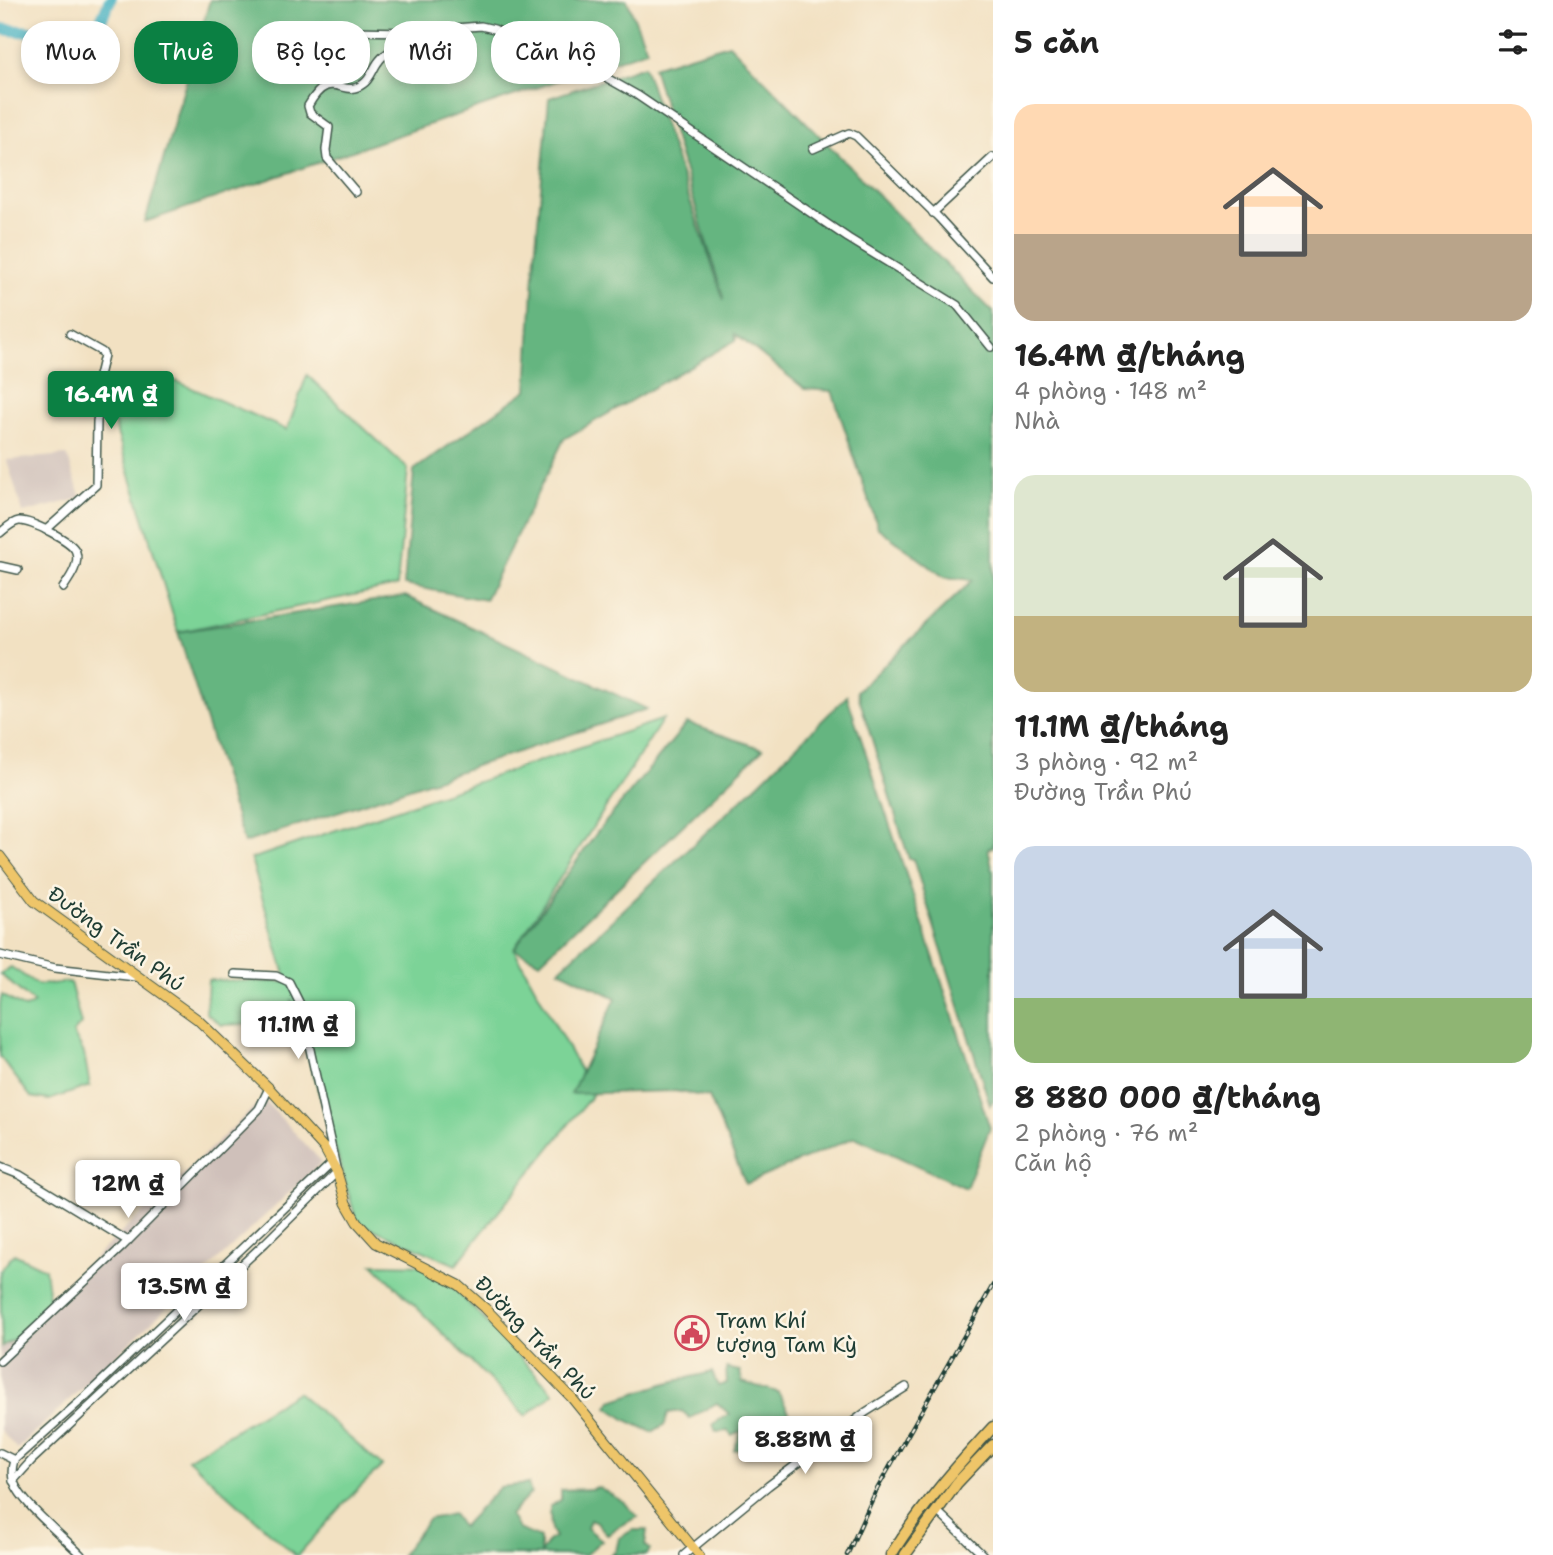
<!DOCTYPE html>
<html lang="vi">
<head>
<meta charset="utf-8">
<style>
  :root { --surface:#fff; --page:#f6f6f6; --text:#222; --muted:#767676; --accent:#0b8043 }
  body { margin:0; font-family:"Shantell Sans",sans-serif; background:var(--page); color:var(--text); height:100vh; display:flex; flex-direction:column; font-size:26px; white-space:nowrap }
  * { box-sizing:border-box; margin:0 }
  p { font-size:23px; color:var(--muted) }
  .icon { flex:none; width:38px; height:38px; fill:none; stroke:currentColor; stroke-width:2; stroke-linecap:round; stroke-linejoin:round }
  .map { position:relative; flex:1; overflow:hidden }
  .sheet { display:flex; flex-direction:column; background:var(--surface); width:560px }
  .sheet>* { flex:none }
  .banner { position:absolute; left:21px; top:21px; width:665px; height:63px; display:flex; gap:14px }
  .price { position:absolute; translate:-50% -60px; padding:0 16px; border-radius:7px; background:#fff; color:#222; font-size:23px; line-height:46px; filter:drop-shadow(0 2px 4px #0008) }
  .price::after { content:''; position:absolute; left:50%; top:42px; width:21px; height:16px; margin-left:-10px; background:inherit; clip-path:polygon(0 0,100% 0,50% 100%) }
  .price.selected { background:var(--accent); color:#fff }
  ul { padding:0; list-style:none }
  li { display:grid; align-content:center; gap:14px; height:371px; padding:0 21px }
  li span { display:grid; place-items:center; height:217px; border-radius:21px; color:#555 }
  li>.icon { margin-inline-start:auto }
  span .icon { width:126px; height:126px; fill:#fffc; stroke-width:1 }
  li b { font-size:30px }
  h2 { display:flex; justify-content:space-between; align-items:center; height:84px; padding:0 21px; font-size:30px }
  .pill { padding:0 24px; border-radius:28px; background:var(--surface); box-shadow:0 4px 10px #0003; font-size:24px; line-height:63px }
  .pill.selected { background:var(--accent); color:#fff }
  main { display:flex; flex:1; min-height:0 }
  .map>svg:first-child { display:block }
  .industrial { fill:#cfc0ba }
  .green { fill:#7cd397; stroke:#4e8866; stroke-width:2 }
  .forest { fill:#65b580; stroke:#42795a; stroke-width:2 }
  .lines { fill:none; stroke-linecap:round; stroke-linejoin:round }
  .river { stroke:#45b1c2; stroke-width:12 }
  .minor-casing { stroke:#3f5649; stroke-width:10 }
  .major-casing { stroke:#3f5649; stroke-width:11 }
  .highway-casing { stroke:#3f5649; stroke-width:13 }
  .minor { stroke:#fff; stroke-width:7 }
  .major { stroke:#eec569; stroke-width:9 }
  .highway { stroke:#eec569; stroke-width:10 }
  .rail-casing { stroke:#1f3d34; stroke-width:4.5 }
  .rail { stroke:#fcf5e5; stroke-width:2; stroke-dasharray:5; stroke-linecap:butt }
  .labels { text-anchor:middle; stroke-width:5; stroke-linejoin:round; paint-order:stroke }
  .street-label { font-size:21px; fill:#1f3d34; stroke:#fcf5e5 }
  .poi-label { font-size:21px; fill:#1f3d34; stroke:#fcf5e5; text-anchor:start }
</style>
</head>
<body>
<main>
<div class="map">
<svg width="993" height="1555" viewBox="0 0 993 1555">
  <rect width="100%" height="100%" fill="#fcf5e5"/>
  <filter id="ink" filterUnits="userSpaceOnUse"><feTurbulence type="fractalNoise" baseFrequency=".0143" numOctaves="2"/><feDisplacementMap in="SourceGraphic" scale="14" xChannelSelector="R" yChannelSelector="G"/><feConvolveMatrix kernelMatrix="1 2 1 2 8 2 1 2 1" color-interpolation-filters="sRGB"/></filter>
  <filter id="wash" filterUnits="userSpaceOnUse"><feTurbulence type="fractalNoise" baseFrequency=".00686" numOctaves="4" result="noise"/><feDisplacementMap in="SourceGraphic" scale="28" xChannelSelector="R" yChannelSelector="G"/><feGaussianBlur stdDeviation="1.57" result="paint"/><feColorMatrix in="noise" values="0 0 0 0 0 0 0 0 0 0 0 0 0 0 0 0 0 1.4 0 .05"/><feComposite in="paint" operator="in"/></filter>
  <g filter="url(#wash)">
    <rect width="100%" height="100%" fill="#f2e1c2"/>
    <g class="industrial">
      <path d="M 67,455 L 81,498 L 23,513 L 7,460 Z"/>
      <path d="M 263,1099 L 322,1162 L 17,1449 L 0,1430 L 0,1347 Z"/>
    </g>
    <g class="green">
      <path d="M 307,375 L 408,469 L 397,586 L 178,632 L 111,413 L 176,381 L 287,430 Z"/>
      <path d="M 663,719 L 514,949 L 593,1094 L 456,1265 L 357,1222 L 292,1001 L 286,1023 L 221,1025 L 206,1013 L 208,980 L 287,982 L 251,859 Z"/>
      <path d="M 11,967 L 38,985 L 70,982 L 81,1024 L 73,1033 L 84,1053 L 90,1086 L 49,1100 L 31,1097 L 0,1057 L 0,1004 L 2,995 L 25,1008 L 34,1003 L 0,974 Z"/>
      <path d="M 14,1254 L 45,1269 L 49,1299 L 45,1308 L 31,1329 L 2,1346 L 0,1271 Z"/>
      <path d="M 373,1264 L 432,1265 L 554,1393 L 526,1416 Z"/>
      <path d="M 297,1392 L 382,1466 L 352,1495 L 298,1555 L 295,1555 L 188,1459 Z"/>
    </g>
    <g class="forest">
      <path d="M 210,0 L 627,0 L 647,50 L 145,222 Z"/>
      <path d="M 729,44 L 993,312 L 993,847 L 988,848 L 993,872 L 993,1100 L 990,1105 L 913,859 L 909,859 L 857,691 L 973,580 L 944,577 L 878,528 L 832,391 L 805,389 L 735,334 L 736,340 L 564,439 L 485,600 L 404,585 L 414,470 L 527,390 L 535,256 L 549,98 L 644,66 L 724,300 L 653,67 Z"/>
      <path d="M 405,596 L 647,709 L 244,843 L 178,632 Z"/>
      <path d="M 847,696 L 990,1128 L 966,1188 L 855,1137 L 746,1184 L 709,1097 L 674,1091 L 571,1094 L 616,998 L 559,970 L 760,782 Z"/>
      <path d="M 687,723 L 763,749 L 540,962 L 514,949 L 598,831 Z"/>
      <path d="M 726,1368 L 740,1371 L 742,1382 L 778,1392 L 789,1412 L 786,1430 L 765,1445 L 734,1450 L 742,1430 L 732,1436 L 728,1431 L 716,1432 L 713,1424 L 729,1414 L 717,1403 L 690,1418 L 682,1411 L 668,1413 L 665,1424 L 652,1432 L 626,1420 L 608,1407 L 611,1401 L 663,1384 L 712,1372 L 718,1386 L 727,1383 Z"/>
      <path d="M 528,1484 L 531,1493 L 510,1515 L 518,1529 L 540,1538 L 540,1554 L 548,1541 L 555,1537 L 551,1530 L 550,1506 L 561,1500 L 561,1490 C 574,1488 585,1492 598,1487 L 625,1503 L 638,1517 L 619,1526 L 608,1535 L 597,1523 L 590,1520 L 587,1528 L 602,1540 L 585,1555 L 401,1555 L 429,1519 L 453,1514 L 462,1527 L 500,1487 Z"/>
      <path d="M 633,1530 L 647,1530 L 645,1545 L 650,1549 L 647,1555 L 610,1555 L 616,1551 L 619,1538 Z"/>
    </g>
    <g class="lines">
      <path class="river" d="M 0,29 L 69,36 L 97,29 L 110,0"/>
    </g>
  </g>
  <g filter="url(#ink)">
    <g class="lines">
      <g class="minor-casing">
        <g id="minor">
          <path d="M 354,31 L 405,32 L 481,26 L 494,29 L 532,47 L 566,55 L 637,95 L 848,238 L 957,305 L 991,347"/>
          <path d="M 813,149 L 849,133 L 856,136 L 939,218 L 993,277"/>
          <path d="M 356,192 L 327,158 L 326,150 L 329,127 L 310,113 L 308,106 C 331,65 342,100 363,84 C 371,79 373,68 379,61 C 382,56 387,54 391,50 C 396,45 400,38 405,32"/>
          <path d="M 933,213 L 993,157"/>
          <path d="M 46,530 L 96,485 L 97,421 L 101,397 L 96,388 L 104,355 L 102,352 L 70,334"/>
          <path d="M 0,533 C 5,529 12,522 19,521 C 30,520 73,541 76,552 C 80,565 69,579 63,588"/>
          <path d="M 0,566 L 18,570"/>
          <path d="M 0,955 L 55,968 L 136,977"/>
          <path d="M 0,1167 L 20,1175 L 128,1241"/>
          <path d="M 0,1361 L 122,1247 L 259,1109 L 269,1088"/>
          <path d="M 0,1453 L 14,1460"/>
          <path d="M 14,1460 L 86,1396 L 332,1163"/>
          <path d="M 14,1460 C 12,1467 11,1475 14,1482 C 21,1503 64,1537 81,1555"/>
          <path d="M 13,1481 L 32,1460 L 265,1243 L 337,1172 L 300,1004 L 289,982 L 276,976 L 235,974"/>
          <path d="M 937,1511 L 983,1555"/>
          <path d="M 684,1555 L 768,1486 L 866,1412 L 906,1387"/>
        </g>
      </g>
      <g class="major-casing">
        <path id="major" d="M 0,856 L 34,901 L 197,1019 L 269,1088 L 324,1148 L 337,1172 L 346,1203 L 357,1222 L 376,1243 L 459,1285 L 485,1308 L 571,1397 L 699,1555"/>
      </g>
      <g class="highway-casing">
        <g id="highway">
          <path d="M 891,1555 C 920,1508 956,1467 993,1427"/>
          <path d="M 905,1555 L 957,1483 L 993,1445"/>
        </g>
      </g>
      <use href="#minor" class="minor"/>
      <use href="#major" class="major"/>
      <use href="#highway" class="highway"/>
      <g class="rail-casing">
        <path id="rail" d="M 847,1555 L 876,1491 L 993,1285"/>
      </g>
      <use href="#rail" class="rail"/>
    </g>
  </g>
  <defs>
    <g id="civic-ring" transform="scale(1.75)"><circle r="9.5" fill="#fcf5e5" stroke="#d1495b" stroke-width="1.5"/><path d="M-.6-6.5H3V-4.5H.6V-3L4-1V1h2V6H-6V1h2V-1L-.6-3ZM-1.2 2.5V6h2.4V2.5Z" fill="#d1495b"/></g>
  </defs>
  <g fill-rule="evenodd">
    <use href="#civic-ring" x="692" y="1333"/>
  </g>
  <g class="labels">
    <g class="street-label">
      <text transform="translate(116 939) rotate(36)" y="7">Đường Trần Phú</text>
      <text transform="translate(535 1338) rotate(46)" y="7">Đường Trần Phú</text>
    </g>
    <g class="poi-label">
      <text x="716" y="1328">Trạm Khí<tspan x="716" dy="24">tượng Tam Kỳ</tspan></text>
    </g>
  </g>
</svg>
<b class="price selected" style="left:111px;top:431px">16.4M ₫</b>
<b class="price" style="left:298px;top:1061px">11.1M ₫</b>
<b class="price" style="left:128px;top:1220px">12M ₫</b>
<b class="price" style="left:184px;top:1323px">13.5M ₫</b>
<b class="price" style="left:805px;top:1476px">8.88M ₫</b>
<div class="banner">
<a class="pill">Mua</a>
<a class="pill selected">Thuê</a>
<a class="pill">Bộ lọc</a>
<a class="pill">Mới</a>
<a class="pill">Căn hộ</a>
</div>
</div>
<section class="sheet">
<h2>5 căn<svg class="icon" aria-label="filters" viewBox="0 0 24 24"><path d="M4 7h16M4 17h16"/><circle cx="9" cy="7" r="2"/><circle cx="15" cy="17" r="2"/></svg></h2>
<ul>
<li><span style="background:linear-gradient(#ffd9b3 60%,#b9a48a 0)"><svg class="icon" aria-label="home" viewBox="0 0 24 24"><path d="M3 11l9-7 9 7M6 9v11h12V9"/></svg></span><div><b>16.4M ₫/tháng</b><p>4 phòng · 148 m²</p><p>Nhà</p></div></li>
<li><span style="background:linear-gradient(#dfe7d0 65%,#c2b280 0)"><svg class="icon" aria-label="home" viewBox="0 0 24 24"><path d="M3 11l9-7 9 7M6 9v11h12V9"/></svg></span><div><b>11.1M ₫/tháng</b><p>3 phòng · 92 m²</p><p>Đường Trần Phú</p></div></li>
<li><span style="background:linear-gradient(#c9d6e8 70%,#8fb573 0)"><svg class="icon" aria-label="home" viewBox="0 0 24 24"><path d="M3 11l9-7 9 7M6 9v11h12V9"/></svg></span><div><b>8 880 000 ₫/tháng</b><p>2 phòng · 76 m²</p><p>Căn hộ</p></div></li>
</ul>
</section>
</main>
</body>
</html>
